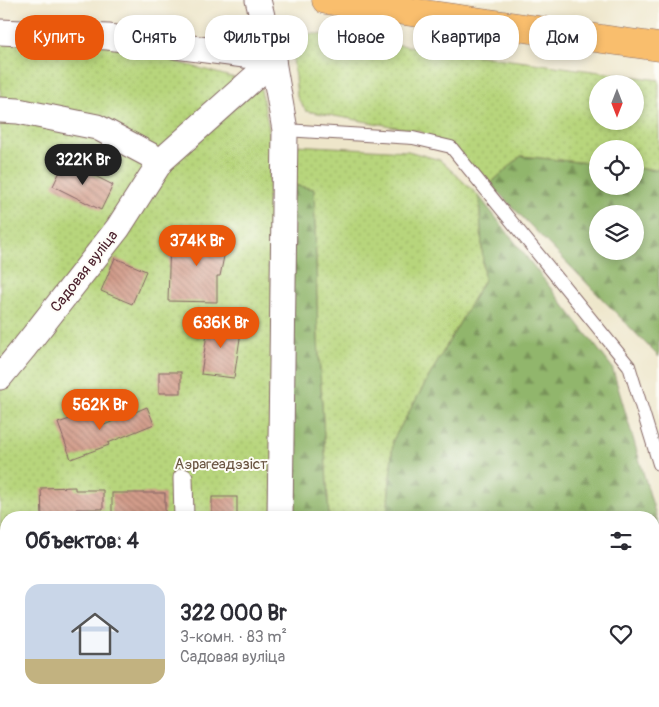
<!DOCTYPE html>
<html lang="ru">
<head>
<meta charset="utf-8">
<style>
  :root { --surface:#fff; --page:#f7f7f7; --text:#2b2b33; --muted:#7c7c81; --accent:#ea580c }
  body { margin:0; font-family:Pangolin,sans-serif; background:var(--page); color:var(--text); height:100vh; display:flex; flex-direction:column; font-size:19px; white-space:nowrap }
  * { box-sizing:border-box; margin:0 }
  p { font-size:16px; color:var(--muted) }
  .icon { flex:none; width:28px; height:28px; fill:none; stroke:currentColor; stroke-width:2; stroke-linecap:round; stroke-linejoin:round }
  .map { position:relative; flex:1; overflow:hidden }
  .drawer { position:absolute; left:0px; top:511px; width:660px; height:196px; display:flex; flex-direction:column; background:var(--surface); border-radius:20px 20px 0 0; box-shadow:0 2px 8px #0003 }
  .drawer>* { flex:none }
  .hud { position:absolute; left:15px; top:15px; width:630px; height:45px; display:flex; gap:10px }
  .needle { width:32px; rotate:180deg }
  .fabs { position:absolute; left:589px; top:75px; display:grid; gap:10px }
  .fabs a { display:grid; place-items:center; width:55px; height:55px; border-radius:50%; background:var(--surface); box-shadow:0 2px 8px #0003; font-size:25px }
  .price { position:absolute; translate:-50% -42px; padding:0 11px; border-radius:18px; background:var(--accent); color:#fff; font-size:16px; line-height:32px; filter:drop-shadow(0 1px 2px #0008) }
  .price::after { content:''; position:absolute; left:50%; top:30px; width:15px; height:11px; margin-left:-8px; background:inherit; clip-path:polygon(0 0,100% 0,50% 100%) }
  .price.current { background:#222; color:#fff }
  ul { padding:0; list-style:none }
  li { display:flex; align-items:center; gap:15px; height:125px; padding:0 25px }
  li span { display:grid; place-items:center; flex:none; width:140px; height:100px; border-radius:15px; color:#555 }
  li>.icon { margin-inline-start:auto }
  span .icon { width:60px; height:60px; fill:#fffc; stroke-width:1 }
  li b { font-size:21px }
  h2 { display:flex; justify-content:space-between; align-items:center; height:60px; padding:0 25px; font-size:21px }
  .tag { padding:0 18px; border-radius:20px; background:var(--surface); box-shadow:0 2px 8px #0003; font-size:18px; line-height:45px }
  .tag.current { background:var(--accent); color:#fff }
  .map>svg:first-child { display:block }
  .green { fill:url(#green-dots); stroke:#807a54; fill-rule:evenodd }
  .forest { fill:url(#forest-firs); stroke:#6e6a4c; fill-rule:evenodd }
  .building { fill:url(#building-back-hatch) }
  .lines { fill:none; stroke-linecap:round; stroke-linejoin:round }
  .service-casing { stroke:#836563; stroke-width:14 }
  .pedestrian-casing { stroke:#836563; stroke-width:21 }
  .minor-casing { stroke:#836563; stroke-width:27 }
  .primary-casing { stroke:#836563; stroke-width:29 }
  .service { stroke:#fff; stroke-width:12 }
  .pedestrian { stroke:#fff; stroke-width:19 }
  .minor { stroke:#fff; stroke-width:25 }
  .primary { stroke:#f9be6d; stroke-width:28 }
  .labels { text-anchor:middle; stroke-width:4; stroke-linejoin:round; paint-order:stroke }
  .street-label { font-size:15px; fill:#4a1f2b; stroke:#fdfcf7 }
  .park-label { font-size:15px; fill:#6b5643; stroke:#fdfcf7 }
</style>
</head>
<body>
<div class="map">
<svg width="659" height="707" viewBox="0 0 659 707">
  <defs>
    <pattern id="green-dots" width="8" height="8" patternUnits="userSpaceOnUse" patternTransform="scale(1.25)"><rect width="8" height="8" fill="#b7d57c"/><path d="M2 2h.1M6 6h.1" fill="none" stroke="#9fb66b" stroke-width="1.8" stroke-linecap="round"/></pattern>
    <pattern id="forest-firs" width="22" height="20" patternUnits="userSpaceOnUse" patternTransform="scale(1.25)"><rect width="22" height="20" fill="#91b66c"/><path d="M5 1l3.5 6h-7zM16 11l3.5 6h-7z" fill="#789359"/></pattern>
    <pattern id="building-back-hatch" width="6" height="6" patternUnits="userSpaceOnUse" patternTransform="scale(1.25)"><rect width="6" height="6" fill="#d29c8a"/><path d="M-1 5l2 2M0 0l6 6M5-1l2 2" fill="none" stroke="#ac7f71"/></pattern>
  </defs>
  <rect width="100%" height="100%" fill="#fdfcf7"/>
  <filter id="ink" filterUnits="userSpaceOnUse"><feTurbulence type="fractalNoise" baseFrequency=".02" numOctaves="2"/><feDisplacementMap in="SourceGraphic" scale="10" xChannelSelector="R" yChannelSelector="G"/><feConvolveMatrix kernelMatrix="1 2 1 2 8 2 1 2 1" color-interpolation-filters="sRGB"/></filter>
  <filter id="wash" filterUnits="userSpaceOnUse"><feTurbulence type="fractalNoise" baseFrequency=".0096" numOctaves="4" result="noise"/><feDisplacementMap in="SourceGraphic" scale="20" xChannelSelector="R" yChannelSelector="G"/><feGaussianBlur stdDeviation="1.12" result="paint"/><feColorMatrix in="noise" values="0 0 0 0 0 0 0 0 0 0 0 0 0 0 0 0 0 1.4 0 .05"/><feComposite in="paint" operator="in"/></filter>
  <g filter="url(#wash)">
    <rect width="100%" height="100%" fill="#eee6ca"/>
    <g class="green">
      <path d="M 300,34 L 319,34 L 659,80 L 659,170 L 635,168 L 635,149 L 598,149 L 597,164 L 521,156 L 490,184 L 436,140 L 419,131 L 306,111 L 297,97 L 292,49 L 295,38 ZM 598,84 L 635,84 L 635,121 L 598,121 Z"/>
      <path d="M 0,39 L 109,43 L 260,85 L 269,129 L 274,382 L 274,517 L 6,518 L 6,701 L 275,701 L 275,707 L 0,707 Z"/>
      <path d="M 295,145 L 408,151 L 440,160 L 479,196 L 484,280 L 393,440 L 387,517 L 329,517 L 318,340 L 314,189 L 293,185 Z"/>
    </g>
    <g class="forest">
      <path d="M 521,156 L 597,164 L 598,186 L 635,186 L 635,168 L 659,170 L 659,357 L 490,184 ZM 598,214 L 635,214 L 635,251 L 598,251 Z"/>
      <path d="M 293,185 L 314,189 L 318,340 L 329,517 L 278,518 Z"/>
      <path d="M 479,196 L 612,367 L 659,526 L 659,707 L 430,707 L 429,701 L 654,701 L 654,518 L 387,517 L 393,440 L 484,280 Z"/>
    </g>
    <g id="blocks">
      <g class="building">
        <path d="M 65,161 L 113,185 L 101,210 L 53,186 Z"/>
        <path d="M 202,226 L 229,232 L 220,276 L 217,276 L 217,302 L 168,301 L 170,238 L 199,243 Z"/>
        <path d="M 115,258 L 146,271 L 132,304 L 101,291 Z"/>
        <path d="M 209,320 L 242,325 L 234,378 L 201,374 Z"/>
        <rect x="159" y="372" width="22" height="21"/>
        <path d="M 147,407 L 154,424 L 108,443 L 109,445 L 71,459 L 58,423 L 96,410 L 102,426 Z"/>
        <path d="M 75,487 L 75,490 L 103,490 L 103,509 L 76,509 L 76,518 L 42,518 L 41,488 Z"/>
        <rect x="112" y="493" width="53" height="25"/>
        <rect x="212" y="497" width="25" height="21"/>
      </g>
    </g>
  </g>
  <g filter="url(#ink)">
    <use href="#blocks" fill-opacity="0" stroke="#836563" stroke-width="1"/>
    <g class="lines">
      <g class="service-casing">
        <g id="service">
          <path d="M 285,130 L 413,138 L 451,147 L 629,366 L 659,464"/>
          <path d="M 336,703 L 336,707"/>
        </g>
      </g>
      <g class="pedestrian-casing">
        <g id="pedestrian">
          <path d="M 183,478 L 184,518"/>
          <path d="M 185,701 L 185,707"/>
        </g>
      </g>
      <g class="minor-casing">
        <g id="minor">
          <path d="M 258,0 L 273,61 L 285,130 L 280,518"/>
          <path d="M 0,32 L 108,37 L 252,56 L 273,61"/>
          <path d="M 0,110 L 18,111 L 97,127 L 161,161"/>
          <path d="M 0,377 L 24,348 L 118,228 L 161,161 L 273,61"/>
          <path d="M 278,707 L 278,701"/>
        </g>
      </g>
      <g class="primary-casing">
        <path id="primary" d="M 326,0 L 659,47"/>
      </g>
      <use href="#service" class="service"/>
      <use href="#pedestrian" class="pedestrian"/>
      <use href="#minor" class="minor"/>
      <use href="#primary" class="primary"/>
    </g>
  </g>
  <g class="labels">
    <g class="street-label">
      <text transform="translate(84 271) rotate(-52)" y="5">Садовая вуліца</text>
    </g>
    <g class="park-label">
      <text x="221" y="469">Аэрагеадэзіст</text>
    </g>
  </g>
</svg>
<div class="fabs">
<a><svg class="needle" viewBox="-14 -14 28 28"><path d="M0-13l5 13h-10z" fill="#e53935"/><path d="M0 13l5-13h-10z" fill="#7c7c81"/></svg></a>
<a><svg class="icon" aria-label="locate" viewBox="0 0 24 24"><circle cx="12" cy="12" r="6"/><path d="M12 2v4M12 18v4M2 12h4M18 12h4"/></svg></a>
<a><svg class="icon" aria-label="layers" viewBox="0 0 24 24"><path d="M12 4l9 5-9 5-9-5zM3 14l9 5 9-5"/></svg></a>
</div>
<b class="price current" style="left:83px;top:186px">322K Br</b>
<b class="price" style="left:197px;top:267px">374K Br</b>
<b class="price" style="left:221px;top:349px">636K Br</b>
<b class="price" style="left:100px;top:431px">562K Br</b>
<div class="hud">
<a class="tag current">Купить</a>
<a class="tag">Снять</a>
<a class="tag">Фильтры</a>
<a class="tag">Новое</a>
<a class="tag">Квартира</a>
<a class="tag">Дом</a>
</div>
<section class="drawer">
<h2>Объектов: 4<svg class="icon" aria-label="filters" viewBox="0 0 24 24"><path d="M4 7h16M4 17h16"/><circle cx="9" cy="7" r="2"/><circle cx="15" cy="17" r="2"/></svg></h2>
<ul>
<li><span style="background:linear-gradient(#c9d6e8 75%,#c2b280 0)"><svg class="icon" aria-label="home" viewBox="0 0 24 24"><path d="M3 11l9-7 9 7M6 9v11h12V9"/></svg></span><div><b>322 000 Br</b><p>3-комн. · 83 m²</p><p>Садовая вуліца</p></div><svg class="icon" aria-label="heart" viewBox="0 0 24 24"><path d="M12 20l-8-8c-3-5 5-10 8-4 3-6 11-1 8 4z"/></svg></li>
</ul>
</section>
</div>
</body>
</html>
